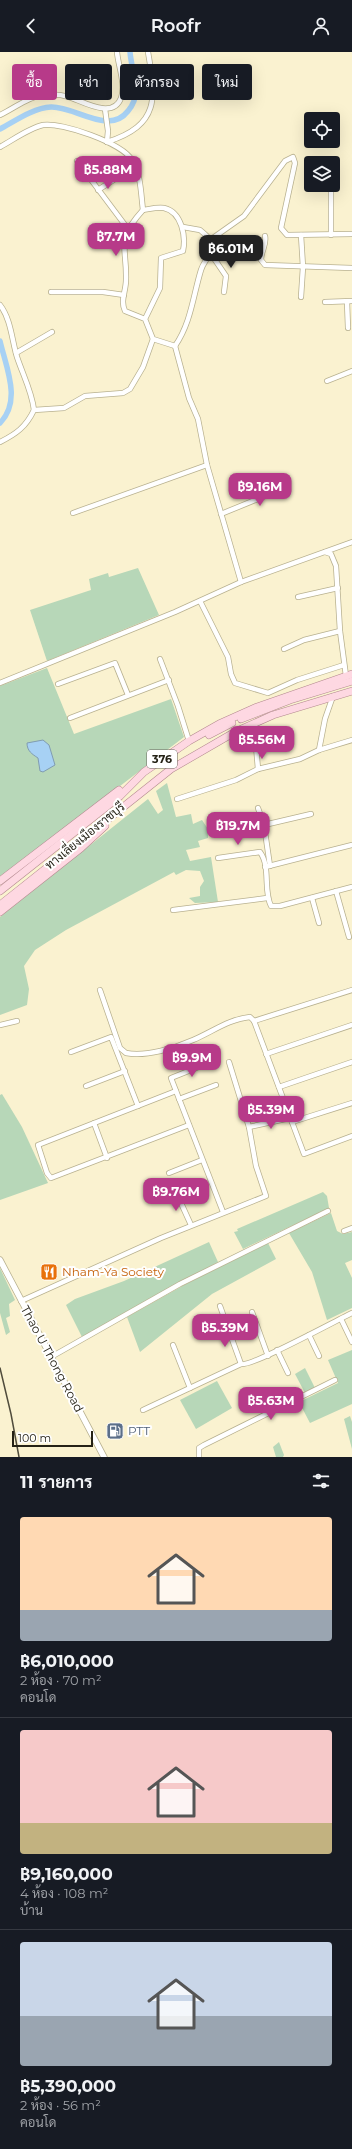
<!DOCTYPE html>
<html lang="th">
<head>
<meta charset="utf-8">
<style>
  :root { --surface:#171b24; --page:#20242c; --text:#f1f3f6; --muted:#9ea1a6; --line:#363941; --accent:#b73a89 }
  body { margin:0; font-family:Montserrat,Sarabun,sans-serif; background:var(--page); color:var(--text); height:100vh; display:flex; flex-direction:column; font-size:15px; white-space:nowrap }
  * { box-sizing:border-box; margin:0 }
  p { font-size:13px; color:var(--muted) }
  .icon { flex:none; width:22px; height:22px; fill:none; stroke:currentColor; stroke-width:2; stroke-linecap:round; stroke-linejoin:round }
  .map { position:relative; height:1405px; overflow:hidden }
  .sheet { display:flex; flex-direction:column; background:var(--surface); flex:1 }
  .sheet>* { flex:none }
  .hud { position:absolute; left:12px; top:12px; width:328px; height:36px; display:flex; gap:8px }
  .controls { position:absolute; left:304px; top:60px; display:grid; gap:8px }
  .controls a { display:grid; place-items:center; width:36px; height:36px; border-radius:4px; background:var(--surface); box-shadow:0 4px 16px #0002; font-size:20px }
  .scale { position:absolute; left:12px; bottom:10px; width:81px; box-sizing:border-box; padding-left:4px; border:2px solid #252216; border-top:0; font-size:11px; line-height:14px; white-space:nowrap; color:#252216; -webkit-text-stroke:3px #fff; paint-order:stroke }
  .price { position:absolute; translate:-50% -34px; padding:0 9px; border-radius:8px; background:var(--accent); color:#fff; font-size:13px; line-height:26px; filter:drop-shadow(0 1px 2px #0008) }
  .price::after { content:''; position:absolute; left:50%; top:24px; width:12px; height:9px; margin-left:-6px; background:inherit; clip-path:polygon(0 0,100% 0,50% 100%) }
  .price.active { background:#222; color:#fff }
  ul { padding:0; list-style:none }
  li { display:grid; align-content:center; gap:8px; height:212px; padding:0 20px }
  li+li { border-top:1px solid var(--line) }
  li span { display:grid; place-items:center; height:124px; border-radius:4px; color:#555 }
  li>.icon { margin-inline-start:auto }
  span .icon { width:72px; height:72px; fill:#fffc; stroke-width:1 }
  li b { font-size:17px }
  h2 { display:flex; justify-content:space-between; align-items:center; height:48px; padding:0 20px; font-size:17px }
  .tag { padding:0 14px; border-radius:4px; background:var(--surface); box-shadow:0 4px 16px #0002; font-size:14px; line-height:36px }
  .tag.active { background:var(--accent); color:#fff }
  header { display:flex; justify-content:space-between; align-items:center; height:52px; padding:0 20px; background:var(--surface); font-size:18px; font-weight:600 }
  .map>svg:first-child { display:block }
  .green { fill:#b7d7b8 }
  .water { fill:#a7d1f4; stroke:#809cb1 }
  .lines { fill:none; stroke-linecap:round; stroke-linejoin:round }
  .canal { stroke:#a7d1f4; stroke-width:5.5 }
  .minor-casing { stroke:#b8b190; stroke-width:6 }
  .tertiary-casing { stroke:#b8b190; stroke-width:7 }
  .primary-casing { stroke:#b2878e; stroke-width:8 }
  .minor { stroke:#fff; stroke-width:4.5 }
  .tertiary { stroke:#fff; stroke-width:5.5 }
  .primary { stroke:#fed8e2; stroke-width:7 }
  .rail { stroke:#504c3c; stroke-width:1.5 }
  .labels { text-anchor:middle; stroke-width:4; stroke-linejoin:round; paint-order:stroke }
  .shield { fill:#fff; stroke:#66645c; stroke-width:1 }
  .shield-label { font-size:11px; font-weight:bold; fill:#252216 }
  .street-label { font-size:12px; fill:#252216; stroke:#fff }
  .food-label { font-size:12px; fill:#c56008; stroke:#fff; text-anchor:start }
  .service-label { font-size:12px; fill:#4e5e75; stroke:#fff; text-anchor:start }
</style>
</head>
<body>
<header><svg class="icon" aria-label="back" viewBox="0 0 24 24"><path d="M15 5l-7 7 7 7"/></svg>Roofr<svg class="icon" aria-label="person" viewBox="0 0 24 24"><circle cx="12" cy="8" r="4"/><path d="M4 21q1-7 8-7t8 7"/></svg></header>
<div class="map">
<svg width="352" height="1405" viewBox="0 0 352 1405">
  <rect width="100%" height="100%" fill="#faf2d0"/>
  <g class="green">
    <path d="M 138,516 L 159,563 L 47,609 L 30,558 L 91,538 L 89,527 L 108,521 L 109,525 Z"/>
    <path d="M 47,616 L 74,682 L 171,647 L 184,685 L 0,826 L 0,634 Z"/>
    <path d="M 167,731 L 176,765 L 191,762 L 193,772 L 202,768 L 208,777 L 208,786 L 198,789 L 200,795 L 186,798 L 190,809 L 211,805 L 218,850 L 195,851 L 189,846 L 200,844 L 200,835 L 204,829 L 200,819 L 186,818 L 176,823 L 174,820 L 66,878 L 35,898 L 24,914 L 29,937 L 27,953 L 0,963 L 0,865 L 148,747 L 158,762 L 163,758 L 156,739 Z"/>
    <path d="M 2,1042 L 22,1075 L 48,1131 L 0,1148 L 0,1043 Z"/>
    <path d="M 323,1140 L 327,1144 L 329,1156 L 243,1197 L 234,1180 L 238,1179 L 237,1177 Z"/>
    <path d="M 331,1161 L 337,1179 L 343,1182 L 352,1180 L 352,1208 L 345,1211 L 352,1226 L 352,1256 L 327,1268 L 312,1220 L 289,1181 Z"/>
    <path d="M 209,1190 L 218,1210 L 82,1285 L 66,1253 L 75,1247 L 124,1229 Z"/>
    <path d="M 268,1191 L 276,1207 L 212,1242 L 140,1300 L 127,1265 L 186,1232 Z"/>
    <path d="M 0,1216 L 15,1248 L 9,1252 L 10,1264 L 6,1266 L 10,1280 L 6,1283 L 0,1261 Z"/>
    <path d="M 352,1298 L 352,1352 L 310,1371 L 299,1350 L 338,1331 L 328,1308 Z"/>
    <path d="M 305,1316 L 315,1336 L 305,1341 L 295,1322 Z"/>
    <path d="M 217,1329 L 232,1356 L 196,1377 L 180,1348 Z"/>
    <path d="M 350,1364 L 352,1370 L 352,1397 L 344,1367 Z"/>
    <path d="M 279,1390 L 284,1403 L 283,1405 L 276,1405 L 273,1395 Z"/>
  </g>
  <path class="water" d="M 43,688 L 49,693 L 55,713 L 43,720 L 40,719 L 38,706 C 32,702 27,699 27,691 Z"/>
  <g class="lines">
    <g class="canal">
      <path d="M 0,77 C 15,69 33,56 51,55 C 75,54 109,84 128,59 C 134,52 136,46 136,37 C 135,24 131,12 130,0"/>
      <path d="M 0,289 C 6,315 22,349 0,371"/>
    </g>
    <g class="minor-casing">
      <g id="minor">
        <path d="M 105,57 L 108,79 L 107,90"/>
        <path d="M 0,63 C 15,56 30,43 47,43 C 54,42 62,43 69,45 C 82,49 113,68 121,46 C 126,33 118,13 117,0"/>
        <path d="M 107,90 C 160,73 156,46 148,0"/>
        <path d="M 0,95 C 13,88 29,76 43,73 C 62,70 122,91 132,108 C 141,121 141,143 143,158"/>
        <path d="M 77,109 L 128,177"/>
        <path d="M 331,133 L 331,183"/>
        <path d="M 98,138 L 135,114"/>
        <path d="M 265,184 C 267,193 261,199 261,208 L 265,213 L 352,216"/>
        <path d="M 210,188 L 244,164 L 285,109 L 293,105 L 295,111 L 281,176 L 287,183 L 352,182"/>
        <path d="M 211,202 L 226,224 L 224,240"/>
        <path d="M 51,240 L 103,240 L 124,243"/>
        <path d="M 301,245 L 303,215 L 301,183"/>
        <path d="M 325,250 L 352,249"/>
        <path d="M 347,250 L 348,276"/>
        <path d="M 0,253 C 11,267 12,289 17,305 C 23,323 32,340 34,358"/>
        <path d="M 145,267 L 160,236 L 161,206 L 183,199 C 186,185 182,160 164,156 C 157,155 150,157 143,158 C 115,189 127,193 126,228 C 126,239 120,249 125,259 L 145,267 L 153,287 L 175,294"/>
        <path d="M 175,294 L 189,346 L 198,367 L 207,413 L 241,530"/>
        <path d="M 175,294 C 191,271 193,244 201,218 C 204,208 212,204 211,192 C 210,186 205,182 200,178 L 183,175"/>
        <path d="M 16,301 L 52,280"/>
        <path d="M 327,329 L 352,319"/>
        <path d="M 0,390 C 16,382 26,375 34,358 L 64,356 L 85,344 L 123,341 L 130,337 L 143,315 L 153,287"/>
        <path d="M 73,461 L 207,413"/>
        <path d="M 221,462 L 265,444 L 273,439 L 284,427"/>
        <path d="M 325,500 L 331,502 L 336,514 L 340,579 L 346,624"/>
        <path d="M 298,545 L 338,536"/>
        <path d="M 200,549 L 228,605 L 231,622 L 235,631 L 268,641 L 297,628 L 344,613"/>
        <path d="M 284,597 L 304,588 L 340,579"/>
        <path d="M 160,607 L 178,654 L 189,689"/>
        <path d="M 0,631 L 175,560 L 241,530 L 352,490"/>
        <path d="M 58,632 L 115,611 L 128,643"/>
        <path d="M 70,666 L 169,628"/>
        <path d="M 254,671 L 258,717"/>
        <path d="M 319,698 L 325,667 L 333,644"/>
        <path d="M 177,747 L 236,728 L 258,717 L 300,707 L 319,698 L 352,688"/>
        <path d="M 258,756 L 264,773 L 270,814"/>
        <path d="M 264,773 L 311,762"/>
        <path d="M 218,806 L 260,800 C 271,815 263,838 271,854 L 280,854 L 352,835"/>
        <path d="M 265,815 L 352,793"/>
        <path d="M 336,839 L 349,885"/>
        <path d="M 312,846 L 319,871"/>
        <path d="M 173,858 L 267,846"/>
        <path d="M 100,938 L 120,996 L 126,1001 C 146,1005 175,996 193,988 C 212,980 229,967 250,965 L 254,969 L 304,1102 L 352,1084"/>
        <path d="M 254,969 L 352,938"/>
        <path d="M 0,973 L 17,969"/>
        <path d="M 71,1000 L 111,985 L 138,1054"/>
        <path d="M 266,1002 L 352,973"/>
        <path d="M 206,1012 L 171,1026 L 223,1160"/>
        <path d="M 86,1034 L 125,1019"/>
        <path d="M 279,1035 L 352,1010"/>
        <path d="M 176,1039 L 38,1093 L 47,1121 L 51,1126 L 189,1073"/>
        <path d="M 179,1047 L 216,1033"/>
        <path d="M 292,1070 L 352,1051"/>
        <path d="M 94,1071 L 107,1106"/>
        <path d="M 249,1075 L 290,1066"/>
        <path d="M 169,1121 L 202,1108"/>
        <path d="M 176,1140 L 191,1173"/>
        <path d="M 344,1179 L 352,1176"/>
        <path d="M 21,1249 L 161,1186 L 266,1144 L 256,1114 L 249,1075 L 229,1010"/>
        <path d="M 220,1254 L 241,1312"/>
        <path d="M 252,1260 L 268,1304"/>
        <path d="M 341,1267 L 352,1290"/>
        <path d="M 197,1282 L 225,1271"/>
        <path d="M 309,1283 L 319,1304"/>
        <path d="M 173,1293 L 190,1336"/>
        <path d="M 277,1298 L 288,1321"/>
        <path d="M 51,1305 L 180,1232 L 328,1159"/>
        <path d="M 143,1358 L 241,1312 C 249,1316 337,1268 352,1261"/>
        <path d="M 199,1405 L 199,1396 L 204,1393 L 335,1328"/>
      </g>
    </g>
    <g class="tertiary-casing">
      <path id="tertiary" d="M 0,1208 L 104,1405"/>
    </g>
    <g class="primary-casing">
      <g id="primary">
        <path d="M 241,667 L 290,648 L 352,629"/>
        <path d="M 209,683 L 232,671"/>
        <path d="M 0,829 L 119,738"/>
        <path d="M 0,839 L 120,744 L 144,720 L 189,689 L 219,672 L 257,655 L 352,622"/>
        <path d="M 0,853 L 171,717 L 235,680 L 273,663 L 352,639"/>
        <path d="M 0,860 L 81,796 L 105,774"/>
      </g>
    </g>
    <use href="#minor" class="minor"/>
    <use href="#tertiary" class="tertiary"/>
    <use href="#primary" class="primary"/>
    <path class="rail" d="M 0,1316 L 11,1362 L 19,1405"/>
  </g>
  <defs>
    <g id="restaurant-square" transform="scale(0.9)"><rect x="-9" y="-9" width="18" height="18" rx="4" fill="#e8710a" stroke="#fff"/><path d="M-5-6h1v4h1v-4h1v4h1v-4h1v5L-1.5 .5V6h-2V.5L-5-1ZM5-6V6H3V1.5H1.5Q1.5-4 5-6Z" fill="#fff"/></g>
    <g id="fuel-square" transform="scale(0.9)"><rect x="-9" y="-9" width="18" height="18" rx="4" fill="#5c6f8a" stroke="#fff"/><path d="M-5.5-6h7V0h2V4h1.3V-2.5L3-4.5l.8-.8L6-3V5H2.5V1h-1V6h-7ZM-4.2-4.7v3.2H.2V-4.7Z" fill="#fff"/></g>
  </defs>
  <g fill-rule="evenodd">
    <use href="#restaurant-square" x="49" y="1220"/>
    <use href="#fuel-square" x="115" y="1379"/>
  </g>
  <g class="labels">
    <rect class="shield" x="147" y="698" width="30" height="18" rx="3"/>
    <g class="shield-label">
      <text x="162" y="711">376</text>
    </g>
    <g class="street-label">
      <text transform="translate(85 784) rotate(-39)" y="4">ทางเลี่ยงเมืองราชบุรี</text>
      <text transform="translate(52 1307) rotate(62)" y="4">Thao U Thong Road</text>
    </g>
    <g class="food-label">
      <text x="62" y="1224">Nham-Ya Society</text>
    </g>
    <g class="service-label">
      <text x="128" y="1383">PTT</text>
    </g>
  </g>
</svg>
<div class="controls">
<a><svg class="icon" aria-label="locate" viewBox="0 0 24 24"><circle cx="12" cy="12" r="6"/><path d="M12 2v4M12 18v4M2 12h4M18 12h4"/></svg></a>
<a><svg class="icon" aria-label="layers" viewBox="0 0 24 24"><path d="M12 4l9 5-9 5-9-5zM3 14l9 5 9-5"/></svg></a>
</div>
<div class="scale">100 m</div>
<b class="price" style="left:108px;top:138px">฿5.88M</b>
<b class="price" style="left:116px;top:205px">฿7.7M</b>
<b class="price active" style="left:231px;top:217px">฿6.01M</b>
<b class="price" style="left:260px;top:455px">฿9.16M</b>
<b class="price" style="left:262px;top:708px">฿5.56M</b>
<b class="price" style="left:238px;top:794px">฿19.7M</b>
<b class="price" style="left:192px;top:1026px">฿9.9M</b>
<b class="price" style="left:271px;top:1078px">฿5.39M</b>
<b class="price" style="left:176px;top:1160px">฿9.76M</b>
<b class="price" style="left:225px;top:1296px">฿5.39M</b>
<b class="price" style="left:271px;top:1369px">฿5.63M</b>
<div class="hud">
<a class="tag active">ซื้อ</a>
<a class="tag">เช่า</a>
<a class="tag">ตัวกรอง</a>
<a class="tag">ใหม่</a>
</div>
</div>
<section class="sheet">
<h2>11 รายการ<svg class="icon" aria-label="filters" viewBox="0 0 24 24"><path d="M4 7h16M4 17h16"/><circle cx="9" cy="7" r="2"/><circle cx="15" cy="17" r="2"/></svg></h2>
<ul>
<li><span style="background:linear-gradient(#ffd9b3 75%,#9aa5b1 0)"><svg class="icon" aria-label="home" viewBox="0 0 24 24"><path d="M3 11l9-7 9 7M6 9v11h12V9"/></svg></span><div><b>฿6,010,000</b><p>2 ห้อง · 70 m²</p><p>คอนโด</p></div></li>
<li><span style="background:linear-gradient(#f6c9c9 75%,#c2b280 0)"><svg class="icon" aria-label="home" viewBox="0 0 24 24"><path d="M3 11l9-7 9 7M6 9v11h12V9"/></svg></span><div><b>฿9,160,000</b><p>4 ห้อง · 108 m²</p><p>บ้าน</p></div></li>
<li><span style="background:linear-gradient(#c9d6e8 60%,#9aa5b1 0)"><svg class="icon" aria-label="home" viewBox="0 0 24 24"><path d="M3 11l9-7 9 7M6 9v11h12V9"/></svg></span><div><b>฿5,390,000</b><p>2 ห้อง · 56 m²</p><p>คอนโด</p></div></li>
</ul>
</section>
</body>
</html>
